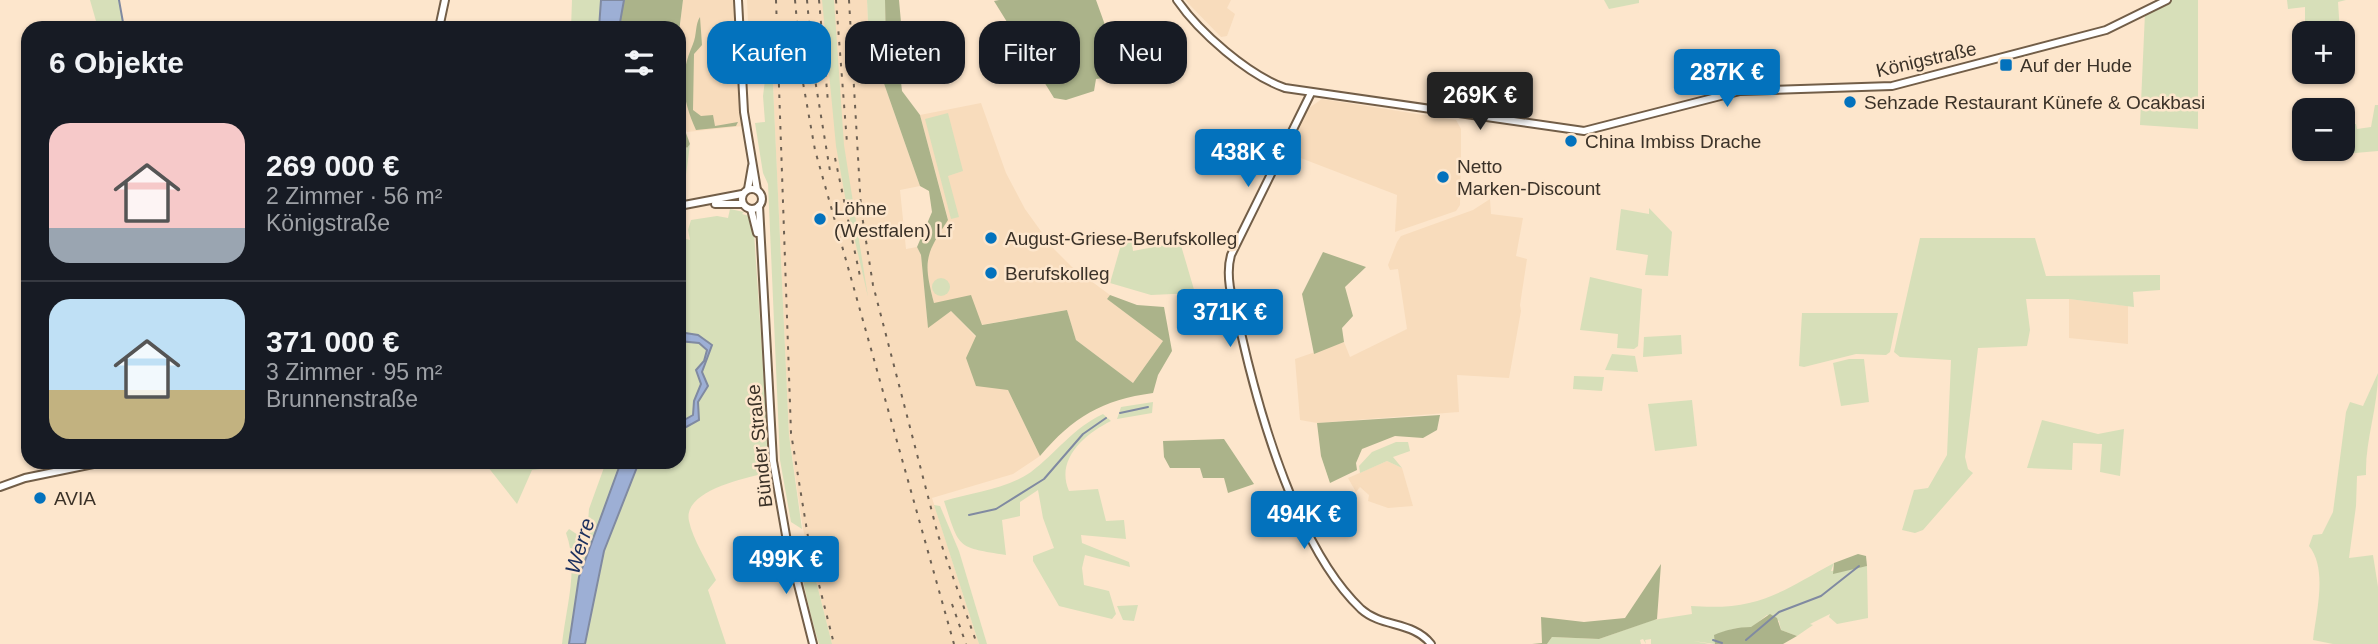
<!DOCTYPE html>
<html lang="de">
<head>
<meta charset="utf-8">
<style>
  :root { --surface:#171b24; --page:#20242c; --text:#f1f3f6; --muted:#9ea1a6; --line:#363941; --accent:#0372bd }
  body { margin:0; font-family:Helvetica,sans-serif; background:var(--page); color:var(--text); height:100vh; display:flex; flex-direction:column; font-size:26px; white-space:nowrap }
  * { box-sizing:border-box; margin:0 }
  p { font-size:23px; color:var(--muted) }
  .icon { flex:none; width:38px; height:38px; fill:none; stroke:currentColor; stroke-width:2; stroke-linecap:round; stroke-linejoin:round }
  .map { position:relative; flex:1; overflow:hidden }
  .drawer { position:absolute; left:21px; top:21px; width:665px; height:448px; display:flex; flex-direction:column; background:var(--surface); border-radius:21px; box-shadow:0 2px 5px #0004 }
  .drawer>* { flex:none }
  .hud { position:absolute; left:707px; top:21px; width:665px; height:63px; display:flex; gap:14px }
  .buttons { position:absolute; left:2292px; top:21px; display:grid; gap:14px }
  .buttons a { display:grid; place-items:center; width:63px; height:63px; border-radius:14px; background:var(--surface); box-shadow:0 2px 5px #0004; font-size:35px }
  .price { position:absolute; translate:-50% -60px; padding:0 16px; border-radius:7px; background:var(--accent); color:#fff; font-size:23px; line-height:46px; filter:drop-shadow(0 2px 4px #0008) }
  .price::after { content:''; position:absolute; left:50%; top:42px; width:21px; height:16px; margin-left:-10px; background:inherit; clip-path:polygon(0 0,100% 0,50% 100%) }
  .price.selected { background:#222; color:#fff }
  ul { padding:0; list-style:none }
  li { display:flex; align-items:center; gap:21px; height:175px; padding:0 28px }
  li+li { border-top:2px solid var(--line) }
  li span { display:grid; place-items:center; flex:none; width:196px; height:140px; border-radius:21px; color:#555 }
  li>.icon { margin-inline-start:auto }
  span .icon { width:84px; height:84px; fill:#fffc; stroke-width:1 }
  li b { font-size:30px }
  h2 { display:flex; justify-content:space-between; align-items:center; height:84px; padding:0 28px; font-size:30px }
  .chip { padding:0 24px; border-radius:21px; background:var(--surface); box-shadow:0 2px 5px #0004; font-size:24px; line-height:63px }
  .chip.selected { background:var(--accent); color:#fff }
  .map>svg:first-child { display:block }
  .built { fill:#f8dcbc }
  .green { fill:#d7dfb9 }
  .forest { fill:#abb38a }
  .water { fill:#9dafd5; stroke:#808aa1; stroke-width:2 }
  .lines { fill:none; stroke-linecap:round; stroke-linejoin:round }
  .stream { stroke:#808aa1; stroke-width:2 }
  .tertiary-casing { stroke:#725e48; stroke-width:10 }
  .secondary-casing { stroke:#725e48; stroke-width:10 }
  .tertiary { stroke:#fff; stroke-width:6 }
  .secondary { stroke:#fff; stroke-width:6 }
  .rail { stroke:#6e6153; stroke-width:2; stroke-dasharray:3.5 7; stroke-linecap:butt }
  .poi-dot { fill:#0372bd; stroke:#fde6cc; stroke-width:2.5 }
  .labels { text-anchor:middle; stroke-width:5; stroke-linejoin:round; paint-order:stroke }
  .street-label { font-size:19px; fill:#3b3228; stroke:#fde6cc }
  .poi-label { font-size:19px; fill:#3b3228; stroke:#fde6cc; text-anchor:start }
  .water-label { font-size:21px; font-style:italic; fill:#1b2f5e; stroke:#fde6cc }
</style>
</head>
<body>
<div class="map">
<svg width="2378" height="644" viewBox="0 0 2378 644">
  <rect width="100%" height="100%" fill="#fde6cc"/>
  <g class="built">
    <path d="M 683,0 L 734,0 L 743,126 L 687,132 L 679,114 L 679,32 Z"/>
    <path d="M 747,0 L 867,0 L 870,66 L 874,74 L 881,75 L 920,186 L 900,190 L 906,249 L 917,247 L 921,255 L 928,327 L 951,311 L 976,337 L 1008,390 L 1040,456 L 1013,474 L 932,498 L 979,644 L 832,644 L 803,529 L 789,435 L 772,64 L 750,65 Z"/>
    <path d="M 1185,0 L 1231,0 L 1227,8 L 1235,14 L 1227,36 L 1221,37 Z"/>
    <path d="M 1322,99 L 1456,120 L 1461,129 L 1461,161 L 1460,205 L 1456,211 L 1395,232 L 1397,195 L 1285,152 L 1309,108 Z"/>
    <path d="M 981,103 L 1006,173 L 1025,209 L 1053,248 L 1072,267 L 1110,295 L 1107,299 L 1163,341 L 1133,383 L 1076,340 L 1067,310 L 981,325 L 934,303 L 927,275 L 928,251 L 948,219 L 920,115 Z"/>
    <path d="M 1490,199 L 1491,214 L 1523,218 L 1516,256 L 1527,259 L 1520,305 L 1521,311 L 1509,378 L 1457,375 L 1459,412 L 1317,423 L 1300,420 L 1295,359 L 1344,342 L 1350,357 L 1407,329 L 1398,269 L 1390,270 L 1388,265 L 1397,242 L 1401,236 L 1473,210 Z"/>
    <path d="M 2069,299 L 2128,306 L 2128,344 L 2069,338 Z"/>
    <path d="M 1387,461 L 1402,468 L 1413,506 L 1388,508 L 1368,501 L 1369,495 L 1360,487 L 1356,492 L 1348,478 Z"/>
  </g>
  <g class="green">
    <path d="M 90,0 L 119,0 L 124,28 L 98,28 Z"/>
    <path d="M 572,0 L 601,0 L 599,28 L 571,28 Z"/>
    <path d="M 822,0 L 834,0 L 844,145 L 868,297 L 846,202 L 836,146 Z"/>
    <path d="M 867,0 L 885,0 L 886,51 L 881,75 L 874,74 L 870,66 Z"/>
    <path d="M 1604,0 L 1639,0 L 1639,3 L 1609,9 Z"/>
    <path d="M 2170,0 L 2198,0 L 2198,129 L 2140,125 L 2145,13 Z"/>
    <path d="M 2287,0 L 2346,0 L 2338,2 L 2340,33 L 2305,33 L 2305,7 L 2288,9 Z"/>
    <path d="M 772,63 L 789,435 L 802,529 L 791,522 L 780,460 L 768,184 L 763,173 L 755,123 L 765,122 L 763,96 L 767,64 Z"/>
    <path d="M 2375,105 L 2378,105 L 2378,151 L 2321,156 L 2319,149 L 2343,149 L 2343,125 L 2356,124 L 2357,129 L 2371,127 Z"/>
    <path d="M 948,113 L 963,171 L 948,176 L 959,217 L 951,219 L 925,119 Z"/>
    <path d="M 690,144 L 683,198 L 679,200 L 679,145 L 687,148 Z"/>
    <path d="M 1649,208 L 1672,232 L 1668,276 L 1645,275 L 1648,255 L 1616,250 L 1621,209 L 1649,214 Z"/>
    <path d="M 730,209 L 744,212 L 742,214 L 749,216 L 754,232 L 770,472 C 749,477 682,490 689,521 C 693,540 707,561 716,580 L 708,590 L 726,644 L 585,644 L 604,551 L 639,462 L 679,462 L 679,237 L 690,240 L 688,230 L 691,220 L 717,216 L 728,218 Z"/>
    <path d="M 1123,238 L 1132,241 L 1133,251 L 1180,242 L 1195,293 L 1151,295 L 1110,283 Z"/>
    <path d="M 1920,238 L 2035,238 L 2046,276 L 2160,275 L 2160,290 L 2133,292 L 2134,307 L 2069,299 L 2026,299 L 2030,330 L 2027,346 L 1978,348 L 1965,457 L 1968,469 L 1973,473 L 1923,530 L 1915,533 L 1902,530 L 1914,490 L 1928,488 L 1947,455 L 1951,360 L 1900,357 L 1894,352 Z"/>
    <path d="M 1590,277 L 1642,289 L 1638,346 L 1634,349 L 1617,348 L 1618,334 L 1580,330 Z"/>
    <circle cx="941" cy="287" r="9"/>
    <path d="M 1802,313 L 1898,313 L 1890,352 L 1886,355 L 1856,354 L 1804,367 L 1799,366 Z"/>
    <path d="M 1681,335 L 1682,354 L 1643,357 L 1644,337 Z"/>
    <path d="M 1612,354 L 1635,356 L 1638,372 L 1605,370 Z"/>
    <path d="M 1849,359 L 1864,359 L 1869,402 L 1841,406 L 1833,363 Z"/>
    <path d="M 2378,373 C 2378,408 2365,440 2366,475 L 2357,476 L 2356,506 L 2349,558 L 2373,555 L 2378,587 L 2378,644 L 2333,644 L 2313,640 C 2316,613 2328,569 2309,546 L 2313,535 L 2322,534 L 2333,512 L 2346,412 L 2350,402 L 2363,406 Z"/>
    <path d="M 1574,376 L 1604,377 L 1602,391 L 1573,389 Z"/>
    <path d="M 1692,400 L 1697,446 L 1655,451 L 1648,404 Z"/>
    <path d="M 1153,402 L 1152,413 L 1117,419 L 1121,407 Z"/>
    <path d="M 1103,414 L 1111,421 C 1085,434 1055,459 1069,491 L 1098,489 L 1106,521 L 1124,520 L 1126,539 L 1081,535 L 1082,543 L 1129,562 L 1130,567 L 1085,555 L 1082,568 L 1084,585 L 1109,591 L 1116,614 L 1112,619 L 1059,606 L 1033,561 L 1033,556 L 1054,548 L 1043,518 L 1038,490 L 1020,502 L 1020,516 L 1002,520 L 1006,555 C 956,547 960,549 944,501 C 971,493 1007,489 1031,472 C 1056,453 1073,428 1103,414 Z"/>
    <path d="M 2042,420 L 2098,434 L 2124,429 L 2120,476 L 2100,472 L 2102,444 L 2073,443 L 2072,470 L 2027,468 Z"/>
    <path d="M 1396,442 L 1408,442 L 1410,451 L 1393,457 L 1402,468 L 1387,461 L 1360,473 L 1359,466 L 1372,452 Z"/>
    <path d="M 484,462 L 564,462 L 550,468 L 532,470 L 517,504 Z"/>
    <path d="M 606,462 L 621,462 L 579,577 L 569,644 L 562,644 C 566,607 579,569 566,533 L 569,529 L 581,537 L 587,536 L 589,509 Z"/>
    <path d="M 934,505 L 940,506 L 959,551 L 987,644 L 979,644 Z"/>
    <path d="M 806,541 L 832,644 L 819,644 C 810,614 802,582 799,550 Z"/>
    <path d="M 1834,563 L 1831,571 L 1867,566 L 1868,618 L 1837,624 L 1829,617 L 1830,614 L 1810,624 L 1813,625 L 1797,636 L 1781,630 L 1779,621 L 1767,615 L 1751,628 C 1738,627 1725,630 1715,636 L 1715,644 L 1693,641 L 1710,644 L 1651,644 L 1651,639 L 1645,640 L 1646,644 L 1643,639 L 1640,640 L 1641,644 L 1547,644 L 1552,637 L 1599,639 L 1653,620 L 1692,614 L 1691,606 C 1758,611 1779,593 1834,563 Z"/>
    <path d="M 1138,605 L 1134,621 L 1123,620 L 1117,606 Z"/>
  </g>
  <g class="forest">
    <path d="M 624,0 L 683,0 L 679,32 L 679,28 L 619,28 Z"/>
    <path d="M 885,0 L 899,0 L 904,56 L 900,73 L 902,91 L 920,115 L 948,220 C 925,255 923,261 934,303 L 971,295 L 982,325 L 1067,310 L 1076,340 L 1133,383 L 1163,341 L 1107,299 L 1110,295 L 1137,305 L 1164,307 L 1172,351 L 1158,375 L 1153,393 C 1102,400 1073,417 1040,456 L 1008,390 L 976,386 L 966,358 L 976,336 L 951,311 L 928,328 L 921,255 L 917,247 L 932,212 L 929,191 L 920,186 L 881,75 L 886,51 Z"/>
    <path d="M 999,0 L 1096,0 L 1123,75 L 1096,79 L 1094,91 L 1066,100 L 1054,98 L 994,1 Z"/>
    <path d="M 700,17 L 702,45 L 694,54 L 693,110 L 701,116 L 713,115 L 715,126 L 738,122 L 736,126 L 696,130 C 682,98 679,76 693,44 C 697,35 695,24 700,17 Z"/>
    <path d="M 679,114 L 690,144 L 687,148 L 679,141 Z"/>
    <path d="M 1323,252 L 1366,267 L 1345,287 L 1353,316 L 1342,328 L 1344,342 L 1314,354 L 1302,294 Z"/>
    <path d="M 1440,415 L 1437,430 L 1423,438 L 1395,436 L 1362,449 L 1356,463 L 1357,470 L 1330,483 L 1321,456 L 1317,423 Z"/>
    <path d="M 1224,439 L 1254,484 L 1228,493 L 1224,478 L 1203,478 L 1200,468 L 1170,468 L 1164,457 L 1163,441 Z"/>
    <path d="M 1858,554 L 1866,556 L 1867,566 L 1833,574 L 1834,563 Z"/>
    <path d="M 1661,564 L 1657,619 L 1599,639 L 1552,637 L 1547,644 L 1532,644 L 1542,643 L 1541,617 L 1584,622 L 1625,618 Z"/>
    <path d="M 1770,614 L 1777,618 L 1781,630 L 1797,636 L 1783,644 L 1715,644 L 1714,635 C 1725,630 1738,627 1751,627 Z"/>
  </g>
  <g class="water">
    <path d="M 601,0 L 624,0 L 619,28 L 599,28 Z"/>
    <path d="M 679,332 L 698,335 L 712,345 L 702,372 L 708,386 L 698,402 L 699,420 L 679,431 L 679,423 L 693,415 L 694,401 L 701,384 L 696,370 L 704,361 L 707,350 L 699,343 L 679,341 Z"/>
    <path d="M 621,462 L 639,462 L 604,551 L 585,644 L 569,644 L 579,577 Z"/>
  </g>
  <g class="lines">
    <g class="stream">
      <path d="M 119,0 L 124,28"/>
      <path d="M 1120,413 L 1148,407"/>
      <path d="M 969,515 L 996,509 L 1044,479 L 1083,434 L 1106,418"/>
      <path d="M 1713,640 L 1722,643"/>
      <path d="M 1746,640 L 1779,612 L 1821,596 L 1859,566"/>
    </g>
    <g class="tertiary-casing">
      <g id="tertiary">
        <path d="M 439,28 L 445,0"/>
        <path d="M 1311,93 L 1231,255 C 1224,280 1235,308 1241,333 C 1260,417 1298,549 1361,609 C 1382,628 1413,621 1431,644"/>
        <path d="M 715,204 L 742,204"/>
        <path d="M 679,206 L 742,194"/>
        <path d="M 0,487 L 25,478 L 103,462"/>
      </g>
    </g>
    <g class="secondary-casing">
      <g id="secondary">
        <path d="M 738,0 L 744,112 L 757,190"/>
        <path d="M 1177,0 C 1199,32 1248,75 1285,88 L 1584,131 L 1740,91 L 1892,86 L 2106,30 L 2167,0"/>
        <circle cx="752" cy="199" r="10"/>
        <path d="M 748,189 L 752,166"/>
        <path d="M 759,206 L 773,461 L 787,541 L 813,644"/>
        <path d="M 751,209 L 757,233"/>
      </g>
    </g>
    <use href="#tertiary" class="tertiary"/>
    <use href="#secondary" class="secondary"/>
    <g class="rail">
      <path d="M 776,0 L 791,433 L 810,549 L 834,644"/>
      <path d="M 795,0 L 802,77 L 815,150 L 954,644"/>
      <path d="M 807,0 L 813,67 L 830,171"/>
      <path d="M 819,0 L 828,102"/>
      <path d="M 836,0 L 847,143"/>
      <path d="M 849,0 L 861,209 L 873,285 L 938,535 L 977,644"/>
      <path d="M 835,158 L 861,281"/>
      <path d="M 952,604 L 966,644"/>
    </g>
  </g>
  <g class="poi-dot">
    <rect x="1999" y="58" width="14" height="14" rx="3.5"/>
    <circle cx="1850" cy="102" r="7"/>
    <circle cx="1571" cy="141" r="7"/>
    <circle cx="1443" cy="177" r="7"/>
    <circle cx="820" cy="219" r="7"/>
    <circle cx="991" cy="238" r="7"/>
    <circle cx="991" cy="273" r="7"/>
    <circle cx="40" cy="498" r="7"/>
  </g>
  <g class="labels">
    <g class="street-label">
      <text transform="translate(1926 59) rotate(-13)" y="7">Königstraße</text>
      <text transform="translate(759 446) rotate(-96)" y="7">Bünder Straße</text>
    </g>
    <g class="poi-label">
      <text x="2020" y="72">Auf der Hude</text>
      <text x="1864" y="109">Sehzade Restaurant Künefe &amp; Ocakbasi</text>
      <text x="1585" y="148">China Imbiss Drache</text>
      <text x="1457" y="173">Netto<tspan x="1457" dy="22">Marken-Discount</tspan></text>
      <text x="834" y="215">Löhne<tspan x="834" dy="22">(Westfalen) Lf</tspan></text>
      <text x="1005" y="245">August-Griese-Berufskolleg</text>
      <text x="1005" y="280">Berufskolleg</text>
      <text x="54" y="505">AVIA</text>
    </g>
    <g class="water-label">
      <text transform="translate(580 546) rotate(-73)" y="7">Werre</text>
    </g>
  </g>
</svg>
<div class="buttons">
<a>+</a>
<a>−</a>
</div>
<b class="price" style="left:1727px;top:109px">287K €</b>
<b class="price selected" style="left:1480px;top:132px">269K €</b>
<b class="price" style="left:1248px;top:189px">438K €</b>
<b class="price" style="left:1230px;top:349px">371K €</b>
<b class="price" style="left:1304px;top:551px">494K €</b>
<b class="price" style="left:786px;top:596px">499K €</b>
<div class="hud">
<a class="chip selected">Kaufen</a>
<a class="chip">Mieten</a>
<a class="chip">Filter</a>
<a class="chip">Neu</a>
</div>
<section class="drawer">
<h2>6 Objekte<svg class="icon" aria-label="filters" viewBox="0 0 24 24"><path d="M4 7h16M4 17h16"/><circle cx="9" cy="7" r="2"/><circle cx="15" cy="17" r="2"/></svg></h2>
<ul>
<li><span style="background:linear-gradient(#f6c9c9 75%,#9aa5b1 0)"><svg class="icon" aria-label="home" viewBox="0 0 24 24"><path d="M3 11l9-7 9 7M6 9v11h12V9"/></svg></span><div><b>269 000 €</b><p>2 Zimmer · 56 m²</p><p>Königstraße</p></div></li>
<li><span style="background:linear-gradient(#bfe0f5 65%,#c2b280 0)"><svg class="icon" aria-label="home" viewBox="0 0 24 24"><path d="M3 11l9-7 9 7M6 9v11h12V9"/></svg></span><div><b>371 000 €</b><p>3 Zimmer · 95 m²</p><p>Brunnenstraße</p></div></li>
</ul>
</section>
</div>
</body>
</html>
